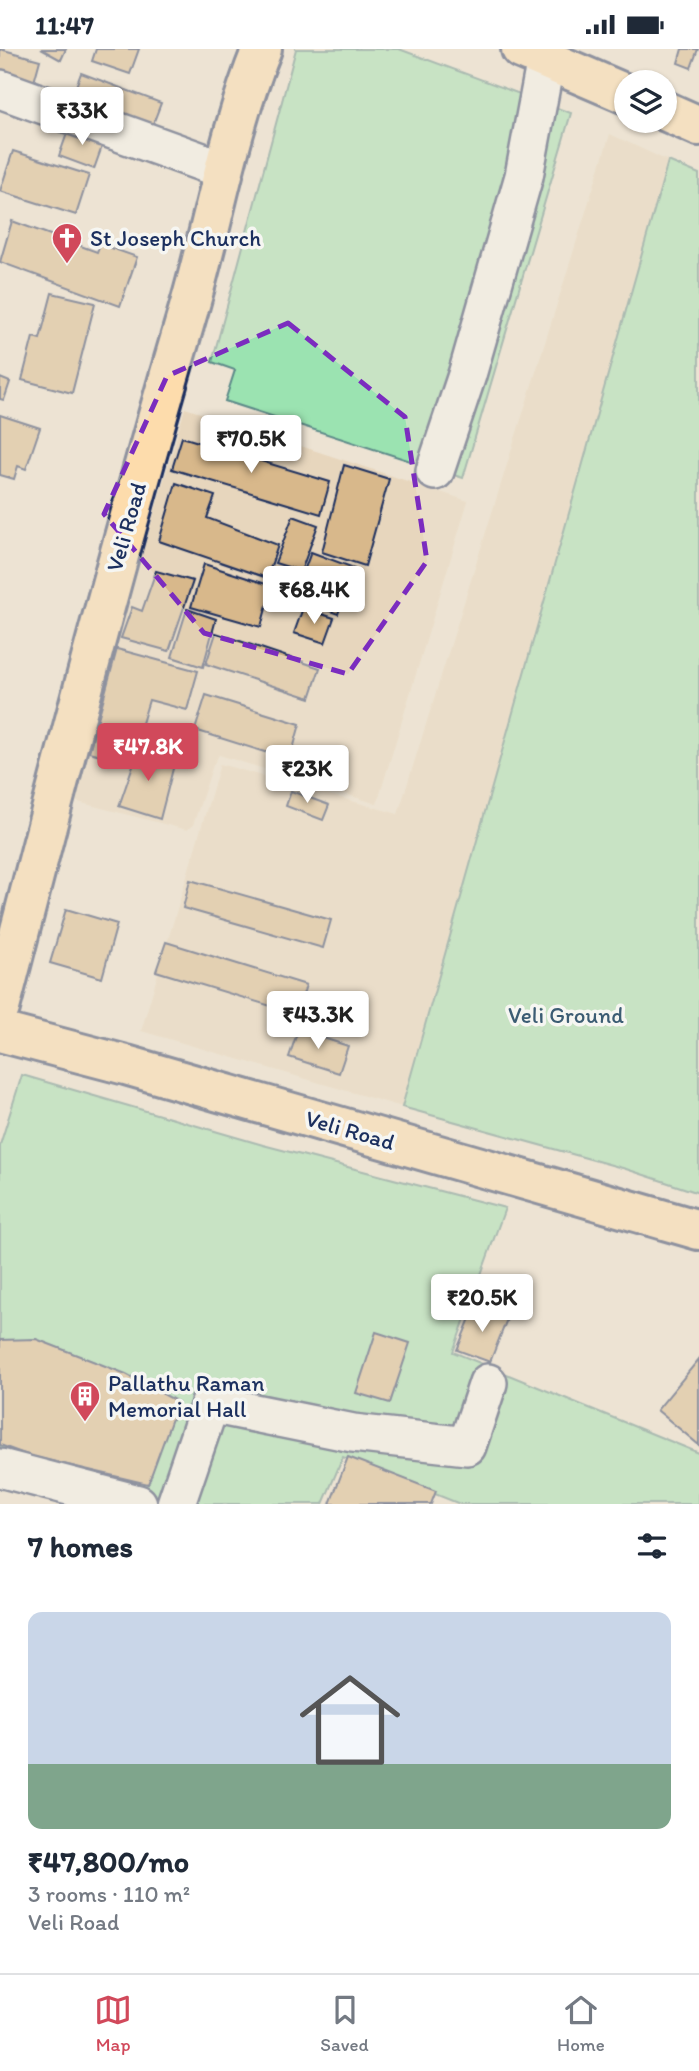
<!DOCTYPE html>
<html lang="en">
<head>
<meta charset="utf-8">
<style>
  :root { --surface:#fff; --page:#f6f6f7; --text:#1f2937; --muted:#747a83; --line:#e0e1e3; --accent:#d1495b }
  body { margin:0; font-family:Itim,sans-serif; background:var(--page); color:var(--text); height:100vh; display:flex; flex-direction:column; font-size:26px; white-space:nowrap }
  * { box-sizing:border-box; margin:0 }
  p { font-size:23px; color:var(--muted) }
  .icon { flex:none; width:38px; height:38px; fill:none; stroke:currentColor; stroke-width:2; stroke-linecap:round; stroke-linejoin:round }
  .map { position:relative; height:1455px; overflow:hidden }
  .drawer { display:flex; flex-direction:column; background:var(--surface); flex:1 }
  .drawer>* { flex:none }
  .buttons { position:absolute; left:614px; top:21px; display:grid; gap:14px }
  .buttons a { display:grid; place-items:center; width:63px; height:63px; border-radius:50%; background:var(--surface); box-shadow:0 2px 5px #0004; font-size:35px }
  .price { position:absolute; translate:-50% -60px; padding:0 16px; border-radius:7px; background:#fff; color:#222; font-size:23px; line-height:46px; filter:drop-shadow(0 2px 4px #0008) }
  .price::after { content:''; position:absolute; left:50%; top:42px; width:21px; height:16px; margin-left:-10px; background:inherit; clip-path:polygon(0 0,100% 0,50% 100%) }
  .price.on { background:var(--accent); color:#fff }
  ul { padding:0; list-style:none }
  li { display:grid; align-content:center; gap:14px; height:371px; padding:0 28px }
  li+li { border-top:2px solid var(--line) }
  li span { display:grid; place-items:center; height:217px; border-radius:14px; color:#555 }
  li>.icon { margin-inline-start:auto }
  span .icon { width:126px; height:126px; fill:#fffc; stroke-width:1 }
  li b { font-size:30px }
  h2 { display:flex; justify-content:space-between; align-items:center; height:84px; padding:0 28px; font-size:30px }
  .status { display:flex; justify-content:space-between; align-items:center; height:49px; padding:0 35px; background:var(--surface); direction:ltr }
  .status svg { height:19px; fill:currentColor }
  .dock { display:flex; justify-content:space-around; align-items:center; height:98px; border-top:2px solid var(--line); background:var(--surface); font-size:19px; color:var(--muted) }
  .dock a { display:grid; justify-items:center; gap:4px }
  .dock .on { color:var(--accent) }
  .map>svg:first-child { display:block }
  .built { fill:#e7d6bd }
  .green { fill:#9be3b1; stroke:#5b8988; stroke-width:2 }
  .building { fill:#d8b88b; stroke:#1b2f5e; stroke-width:2 }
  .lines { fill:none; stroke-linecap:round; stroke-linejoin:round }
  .minor-casing { stroke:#1b2f5e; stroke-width:42 }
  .major-casing { stroke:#1b2f5e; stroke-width:44 }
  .minor { stroke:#f6f6f2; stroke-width:37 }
  .major { stroke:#fddcac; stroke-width:38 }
  .marked { fill:none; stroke:#7b2cbf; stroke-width:5; stroke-dasharray:14 9; stroke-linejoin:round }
  .labels { text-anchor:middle; stroke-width:7; stroke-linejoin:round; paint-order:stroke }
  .poi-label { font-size:23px; fill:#1b2f5e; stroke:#f6f6f2; text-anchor:start }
  .street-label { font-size:23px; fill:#1b2f5e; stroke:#f6f6f2 }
  .park-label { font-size:23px; fill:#3b5c73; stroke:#f6f6f2 }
</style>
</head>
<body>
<div class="status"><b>11:47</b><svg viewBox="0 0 49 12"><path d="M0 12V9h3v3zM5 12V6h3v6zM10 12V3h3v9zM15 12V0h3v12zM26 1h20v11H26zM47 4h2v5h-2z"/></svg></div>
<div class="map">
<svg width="699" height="1455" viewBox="0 0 699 1455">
  <rect width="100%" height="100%" fill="#ede3d3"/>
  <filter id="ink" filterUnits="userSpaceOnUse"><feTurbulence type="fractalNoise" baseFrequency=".0143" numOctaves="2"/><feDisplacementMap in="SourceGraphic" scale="14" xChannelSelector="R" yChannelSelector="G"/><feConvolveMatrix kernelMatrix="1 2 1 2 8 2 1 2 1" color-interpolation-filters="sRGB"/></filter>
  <g filter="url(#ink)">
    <g class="built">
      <path d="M 610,85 L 668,112 L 402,1058 L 141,982 L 220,715 L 398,765 Z"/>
      <path d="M 185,359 L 468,452 L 377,755 L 219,706 L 213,716 L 193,776 L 187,781 L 70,751 Z"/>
    </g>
    <g class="green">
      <path d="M 296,0 L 399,0 L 571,64 L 463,429 L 225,352 L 235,321 L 212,313 Z"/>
      <path d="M 668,112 L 699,125 L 699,1144 L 626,1120 L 402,1058 Z"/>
      <path d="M 22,1026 L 263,1096 L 505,1159 L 453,1303 L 699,1404 L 699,1455 L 460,1455 L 343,1408 L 323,1455 L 182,1455 L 0,1403 L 0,1096 Z"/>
    </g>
    <g class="building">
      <path d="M 0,0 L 40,11 L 31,44 L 0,35 Z"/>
      <path d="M 41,0 L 66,0 L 61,11 Z"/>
      <path d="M 96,0 L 139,0 L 130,25 L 92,12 Z"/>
      <path d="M 682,0 L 698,0 L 691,19 L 678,14 Z"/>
      <path d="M 81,24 L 161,54 L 148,88 L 68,59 Z"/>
      <path d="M 70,76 L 105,89 L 94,120 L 59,107 Z"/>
      <path d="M 13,102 L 89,126 L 76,166 L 0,142 Z"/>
      <path d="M 12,172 L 97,203 L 100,195 L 137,208 L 120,257 L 0,213 Z"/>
      <path d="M 52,244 L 95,254 L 72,344 L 22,331 L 33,288 L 40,290 Z"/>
      <path d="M 0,329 L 10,333 L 4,351 L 0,350 Z"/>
      <path d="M 0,366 L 40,379 L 26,420 L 18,417 L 14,430 L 0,426 Z"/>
      <path d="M 182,388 L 330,433 L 321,465 L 172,420 Z"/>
      <path d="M 344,416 L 389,430 L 365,517 L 322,503 Z"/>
      <path d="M 176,434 L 215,447 L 207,469 L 278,496 L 267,529 L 159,492 Z"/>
      <path d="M 293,467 L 318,476 L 301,522 L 275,514 Z"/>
      <path d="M 311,503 L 354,519 L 338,565 L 294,549 Z"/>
      <path d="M 204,515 L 272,537 L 261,578 L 191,558 Z"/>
      <path d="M 156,522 L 193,532 L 169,602 L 121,589 L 132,558 L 142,562 Z"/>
      <path d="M 303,559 L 334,569 L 325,594 L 294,584 Z"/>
      <path d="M 187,560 L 216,570 L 203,618 L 172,608 Z"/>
      <path d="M 216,584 L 320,619 L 310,649 L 206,615 Z"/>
      <path d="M 117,600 L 198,622 L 187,661 L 149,651 L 130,714 L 89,703 Z"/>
      <path d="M 206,646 L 300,675 L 290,711 L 195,681 Z"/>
      <path d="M 139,699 L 176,708 L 160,770 L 119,757 Z"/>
      <path d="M 291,742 L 329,756 L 323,771 L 286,757 Z"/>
      <path d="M 190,831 L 331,871 L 323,899 L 183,859 Z"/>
      <path d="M 66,860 L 117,875 L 102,929 L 50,914 Z"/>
      <path d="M 166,893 L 306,936 L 297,965 L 156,922 Z"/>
      <path d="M 298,981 L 348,997 L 339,1024 L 289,1008 Z"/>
      <path d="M 475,1257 L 507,1270 L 490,1313 L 457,1301 Z"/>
      <path d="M 376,1283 L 410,1294 L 390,1354 L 356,1344 Z"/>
      <path d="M 36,1290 L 126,1325 L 178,1353 L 148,1435 L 30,1407 L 0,1396 L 0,1291 Z"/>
      <path d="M 699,1310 L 699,1396 L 657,1361 Z"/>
      <path d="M 348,1408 L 436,1442 L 431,1455 L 330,1455 Z"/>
    </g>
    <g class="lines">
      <g class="minor-casing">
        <g id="minor">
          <path d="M 0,40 L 224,121"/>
          <path d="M 435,422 L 467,326 L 524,127 L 546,10"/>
          <path d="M 0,1419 L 138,1455"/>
          <path d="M 176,1455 L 210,1355 L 353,1384 L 467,1397 L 488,1334"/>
        </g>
      </g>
      <g class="major-casing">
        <g id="major">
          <path d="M 521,0 L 626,45"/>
          <path d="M 665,62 L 699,77"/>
          <path d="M 0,959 C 60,725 121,491 189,259 C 214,173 228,83 262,0"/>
          <path d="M 0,983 L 126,1016 L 699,1181"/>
        </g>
      </g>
      <use href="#minor" class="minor"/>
      <use href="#major" class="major"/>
    </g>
  </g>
  <path d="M0 0H699V1455H0ZM 288,274 L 405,368 L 427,512 L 348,625 L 204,584 L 104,465 L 167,327 Z" fill="#ede3d3" fill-opacity=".55" fill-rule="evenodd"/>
  <path class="marked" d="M 288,274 L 405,368 L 427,512 L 348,625 L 204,584 L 104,465 L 167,327 Z"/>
  <defs>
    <g id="church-pin" transform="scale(1.575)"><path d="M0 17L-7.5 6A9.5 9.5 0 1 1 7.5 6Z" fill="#d1495b" stroke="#f6f6f2"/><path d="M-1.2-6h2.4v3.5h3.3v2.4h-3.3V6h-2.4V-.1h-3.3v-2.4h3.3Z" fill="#fff"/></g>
    <g id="building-pin" transform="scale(1.575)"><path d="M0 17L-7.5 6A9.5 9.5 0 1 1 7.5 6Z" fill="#d1495b" stroke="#f6f6f2"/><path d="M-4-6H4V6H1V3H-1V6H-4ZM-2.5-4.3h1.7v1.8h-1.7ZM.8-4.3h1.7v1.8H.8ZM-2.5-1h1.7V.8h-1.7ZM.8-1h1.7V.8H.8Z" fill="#fff"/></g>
  </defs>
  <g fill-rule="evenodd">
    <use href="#church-pin" x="67" y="189"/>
    <use href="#building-pin" x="85" y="1347"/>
  </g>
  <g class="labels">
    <g class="poi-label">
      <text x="90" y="197">St Joseph Church</text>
      <text x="108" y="1342">Pallathu Raman<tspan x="108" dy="26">Memorial Hall</tspan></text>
    </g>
    <g class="street-label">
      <text transform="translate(126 478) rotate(-74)" y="8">Veli Road</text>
      <text transform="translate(350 1081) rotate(16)" y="8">Veli Road</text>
    </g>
    <g class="park-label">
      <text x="566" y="974">Veli Ground</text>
    </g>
  </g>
</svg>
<div class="buttons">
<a><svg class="icon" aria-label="layers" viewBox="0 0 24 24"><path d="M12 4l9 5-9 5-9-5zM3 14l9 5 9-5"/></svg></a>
</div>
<b class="price" style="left:82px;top:98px">₹33K</b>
<b class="price" style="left:251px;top:426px">₹70.5K</b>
<b class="price" style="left:314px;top:577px">₹68.4K</b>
<b class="price on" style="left:148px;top:734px">₹47.8K</b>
<b class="price" style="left:307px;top:756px">₹23K</b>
<b class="price" style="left:318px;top:1002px">₹43.3K</b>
<b class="price" style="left:482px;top:1285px">₹20.5K</b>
</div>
<section class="drawer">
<h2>7 homes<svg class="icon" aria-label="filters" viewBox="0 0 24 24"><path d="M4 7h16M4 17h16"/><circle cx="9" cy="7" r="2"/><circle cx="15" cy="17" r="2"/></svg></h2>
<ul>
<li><span style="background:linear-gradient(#c9d6e8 70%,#7fa58c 0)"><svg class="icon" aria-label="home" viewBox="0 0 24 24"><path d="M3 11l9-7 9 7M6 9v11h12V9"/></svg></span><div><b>₹47,800/mo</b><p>3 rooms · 110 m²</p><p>Veli Road</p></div></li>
</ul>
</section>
<nav class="dock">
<a class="on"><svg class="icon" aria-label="map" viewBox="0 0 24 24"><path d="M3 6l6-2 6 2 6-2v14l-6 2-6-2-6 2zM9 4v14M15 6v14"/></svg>Map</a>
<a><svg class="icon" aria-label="saved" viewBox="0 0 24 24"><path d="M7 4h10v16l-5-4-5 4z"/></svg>Saved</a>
<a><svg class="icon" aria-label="home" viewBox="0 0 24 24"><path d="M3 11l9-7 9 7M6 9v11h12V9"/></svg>Home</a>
</nav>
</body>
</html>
